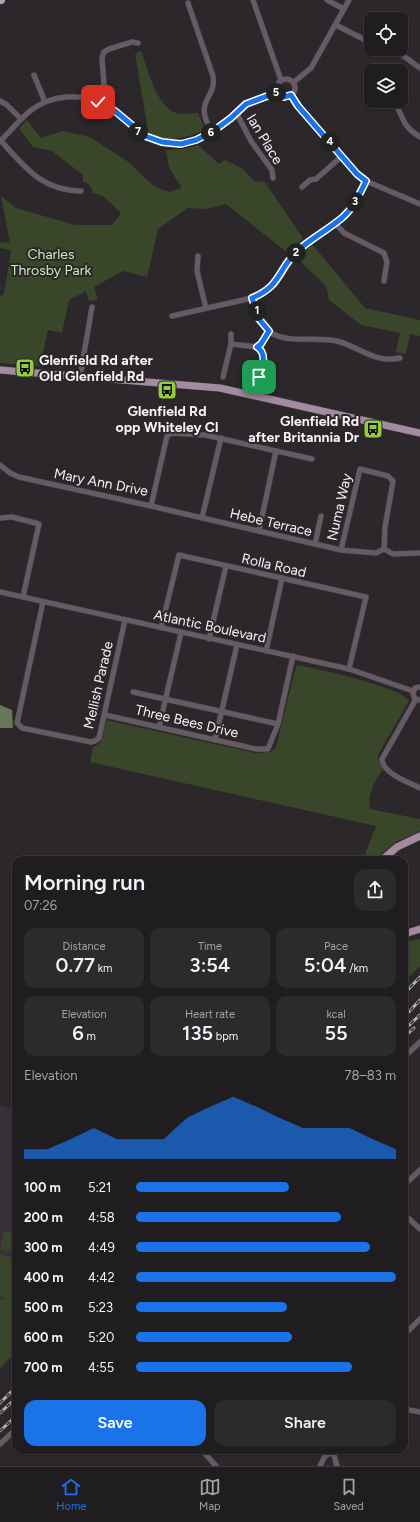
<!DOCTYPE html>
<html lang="en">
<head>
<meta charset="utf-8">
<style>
	:root { --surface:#201d20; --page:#2d2a2d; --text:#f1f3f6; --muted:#a2a2a5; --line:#3d3b3e; --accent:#1a73e8 }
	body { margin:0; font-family:Figtree,sans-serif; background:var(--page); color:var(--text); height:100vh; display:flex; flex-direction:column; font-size:15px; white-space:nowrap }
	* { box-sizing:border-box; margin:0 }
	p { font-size:13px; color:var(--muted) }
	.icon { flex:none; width:22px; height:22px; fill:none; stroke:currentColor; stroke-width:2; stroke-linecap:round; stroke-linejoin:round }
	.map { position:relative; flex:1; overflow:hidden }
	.details { position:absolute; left:12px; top:856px; width:396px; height:598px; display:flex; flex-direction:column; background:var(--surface); border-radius:12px; box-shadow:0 1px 3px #0004,0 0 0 1px var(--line) }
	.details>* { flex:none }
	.fabs { position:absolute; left:364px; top:12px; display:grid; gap:8px }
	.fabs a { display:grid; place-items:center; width:44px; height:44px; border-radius:8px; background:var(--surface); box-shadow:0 1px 3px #0004,0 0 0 1px var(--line); font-size:20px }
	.pin { position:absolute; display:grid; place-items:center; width:34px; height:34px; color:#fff; margin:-17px; border-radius:8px; box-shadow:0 2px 6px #0006 }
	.km { position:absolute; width:20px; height:20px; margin:-10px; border-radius:50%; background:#222; color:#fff; font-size:11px; line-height:20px; text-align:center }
	.round { display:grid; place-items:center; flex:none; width:42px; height:42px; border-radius:12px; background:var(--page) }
	.headline { display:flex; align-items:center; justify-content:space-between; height:68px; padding:0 12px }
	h1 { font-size:22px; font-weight:600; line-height:30px }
	.stats { display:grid; grid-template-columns:repeat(3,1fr); gap:6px; height:68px; padding:4px 12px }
	.stats div { display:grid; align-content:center; border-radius:10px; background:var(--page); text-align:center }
	.stats b { font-size:20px; font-weight:600 }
	.stats small { font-size:11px; font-weight:400 }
	.stats p { font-size:11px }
	.chart { height:112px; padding:8px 12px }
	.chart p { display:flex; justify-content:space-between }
	.chart svg { width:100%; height:72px; margin-top:4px; fill:var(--accent); opacity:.7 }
	.button { display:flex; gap:8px; margin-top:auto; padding:8px 12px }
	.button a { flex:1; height:46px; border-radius:12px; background:var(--accent); color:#fff; font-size:16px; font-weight:600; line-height:46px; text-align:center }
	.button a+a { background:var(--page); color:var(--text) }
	ul { padding:0 12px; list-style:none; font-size:13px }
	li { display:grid; grid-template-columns:64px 48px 1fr; align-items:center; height:30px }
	li i { height:10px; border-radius:5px; background:var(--accent) }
	.tab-bar { display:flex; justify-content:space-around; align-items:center; height:56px; border-top:1px solid var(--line); background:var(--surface); font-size:11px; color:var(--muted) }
	.tab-bar a { display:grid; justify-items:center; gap:2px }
	.tab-bar .active { color:var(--accent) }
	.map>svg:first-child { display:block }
	.built { fill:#393037 }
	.green { fill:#39462a }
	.water { fill:#687759 }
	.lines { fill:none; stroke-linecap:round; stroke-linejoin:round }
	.minor-casing { stroke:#474346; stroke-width:6 }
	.major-casing { stroke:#474346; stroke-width:8 }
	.highway-casing { stroke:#474346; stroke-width:9 }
	.minor { stroke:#665a64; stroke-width:5 }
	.major { stroke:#a48ba0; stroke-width:7 }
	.highway { stroke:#bc9fb7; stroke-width:8 }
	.rail-casing { stroke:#b5b2b4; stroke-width:3 }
	.rail { stroke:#2b272a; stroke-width:1.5; stroke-dasharray:4.5; stroke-linecap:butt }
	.route-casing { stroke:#fff; stroke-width:8 }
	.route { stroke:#1a73e8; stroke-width:5 }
	.labels { text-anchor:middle; stroke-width:4; stroke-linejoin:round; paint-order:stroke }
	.street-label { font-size:14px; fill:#f5f2f4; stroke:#2b272a }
	.park-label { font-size:14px; fill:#d0ebb3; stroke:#2b272a }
	.poi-label { font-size:14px; font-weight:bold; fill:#f5f2f4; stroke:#2b272a; text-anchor:start }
</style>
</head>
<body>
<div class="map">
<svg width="420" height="1466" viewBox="0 0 420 1466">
	<rect width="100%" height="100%" fill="#2b272a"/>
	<path class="built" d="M0 1105 16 1111V1304L0 1299Z"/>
	<g class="green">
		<path d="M141 51C147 68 157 107 176 113 183 115 192 113 198 113L205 130C191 137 160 145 148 131L135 54Z"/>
		<path d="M27 120 41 138 63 131 90 137 127 161 154 186 169 192 182 188 169 168 166 150 184 149 198 145 219 164 225 160 243 169 255 182 264 181 303 238 288 253 226 204 207 209 188 208 158 229 147 277 123 271 94 287 98 300 89 301 86 291 69 300 62 333 48 330 40 366 0 363V296L4 294 11 250 0 248V242L10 243 1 196 16 208 75 225H112L121 213 103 196 93 193C91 186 89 183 83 182V175L52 151 33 147 19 128Z"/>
		<path d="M312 244 365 308 420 320V336L410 334 406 354 396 352 400 333 361 325 329 300 326 286 297 258Z"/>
		<path d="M298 665C317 669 402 687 409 701L378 755V759L383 769C375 782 367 793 370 809L420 819V831L396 842 374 860H363L376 826 90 762 93 747C104 744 104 729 106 720L255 753 271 752 276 747 296 666Z"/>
		<path d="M420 939V966L404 982V942Z"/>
		<path d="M4 1231 14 1234 9 1252 0 1249Z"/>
		<path d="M0 1254 16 1259V1352L0 1368V1299L4 1300 5 1298 0 1296Z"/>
	</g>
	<path class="water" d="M0 705 12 710 13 728H0Z"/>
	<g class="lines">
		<g class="minor-casing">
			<g id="minor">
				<path d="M253 0 281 80"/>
				<path d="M327 0 344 9"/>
				<path d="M188 3 213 76C217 100 192 99 212 132"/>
				<path d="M336 25 371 43"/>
				<path d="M394 49 420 68"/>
				<path d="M34 75 45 102"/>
				<circle cx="286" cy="88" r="9"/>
				<path d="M294 82 311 68 349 0"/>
				<path d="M291 95 298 106 357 174 366 181 420 204"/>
				<path d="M0 101 7 105 21 119"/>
				<path d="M393 101C405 116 399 124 420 137"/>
				<path d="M98 102 104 84 102 58 104 52 109 49 132 42 138 43"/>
				<path d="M236 112 251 141 272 170 273 178"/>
				<path d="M0 141C10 132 19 120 30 111 40 103 53 98 66 97 81 96 97 99 110 107 134 123 146 148 180 144 198 142 219 131 231 118 235 113 238 108 244 105 253 98 267 96 278 92"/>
				<path d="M1 141C25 167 42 191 81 191"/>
				<path d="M302 187 310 180 316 179 342 156"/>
				<path d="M335 223 344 233 384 253 387 262 384 281"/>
				<path d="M198 256 197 271 206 308"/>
				<path d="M252 298C256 310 259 326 271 333 290 344 316 336 337 341 359 347 376 364 400 358"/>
				<path d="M172 316 252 298 269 289 275 284 297 252 344 216 352 206 366 181"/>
				<path d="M231 344V334"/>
				<path d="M257 347C270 355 260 374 257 386"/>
				<path d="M80 377 92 307"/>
				<path d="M223 377 231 344 257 347 261 344 269 331"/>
				<path d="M0 465 10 473 19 477 151 506 167 436 171 433 205 435 312 459"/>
				<path d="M151 506 341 550 376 553 384 549"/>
				<path d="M0 518 12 517 39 524 23 597"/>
				<path d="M202 518 221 438"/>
				<path d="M259 531 276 451"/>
				<path d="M315 544 321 516"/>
				<path d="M341 550 360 469 388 476 393 481 385 527 384 549 393 554 420 553"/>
				<path d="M0 592 349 669 413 691"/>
				<path d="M43 602 17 723 22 728 91 742 95 741 99 738 125 620"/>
				<path d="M161 628 179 555 366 597 349 669"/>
				<path d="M209 639 226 566"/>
				<path d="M266 651 282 578"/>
				<path d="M420 687 415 688 413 694 415 699 420 700"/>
				<path d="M133 692 278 724"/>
				<path d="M416 699 382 759C383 774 408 782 420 788"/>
				<path d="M105 715 256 749H268L278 724 293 656"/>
				<path d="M159 727 181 633"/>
				<path d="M215 740 237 645"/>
				<path d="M404 1057 420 1042"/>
				<path d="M404 1185 420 1170"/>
				<path d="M404 1214 420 1229"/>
				<path d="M404 1335 420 1319"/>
				<path d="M404 1409 420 1412"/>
				<path d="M0 1444 16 1429"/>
				<path d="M202 1450 216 1466"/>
				<path d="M331 1453 334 1455 337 1466"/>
				<path d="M320 1466 325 1456 331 1453 332 1450"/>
			</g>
		</g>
		<g class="major-casing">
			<g id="major">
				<path d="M0 370 220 388 420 433"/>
				<path d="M382 860 397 847 420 836"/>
				<path d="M404 934 420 929"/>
			</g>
		</g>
		<g class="highway-casing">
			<path id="highway" d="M0 0H1"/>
		</g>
		<use href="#minor" class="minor"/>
		<use href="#major" class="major"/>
		<use href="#highway" class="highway"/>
		<g class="rail-casing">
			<g id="rail">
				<path d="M404 994 420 977"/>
				<path d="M404 1017 420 1000"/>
				<path d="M404 1030 420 1015"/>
				<path d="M404 1037 414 1028"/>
				<path d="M0 1403 16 1387"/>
				<path d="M0 1413 16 1398"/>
				<path d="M0 1431 16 1416"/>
			</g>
		</g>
		<use href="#rail" class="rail"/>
	</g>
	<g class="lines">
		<g class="route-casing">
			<path id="route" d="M98 102 115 111 145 136 162 142 181 144 196 140 212 132 231 118 246 104 278 92 284 97 291 95 298 106 357 174 366 181C360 193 354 207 343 217 328 230 310 239 296 252 278 270 281 286 252 298L259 319 269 331 261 344 257 347C268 354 262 367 259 377"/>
		</g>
		<use href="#route" class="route"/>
	</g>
	<defs>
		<g id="bus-square" transform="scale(1)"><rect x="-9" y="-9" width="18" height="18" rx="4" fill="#94cc3c" stroke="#2b272a"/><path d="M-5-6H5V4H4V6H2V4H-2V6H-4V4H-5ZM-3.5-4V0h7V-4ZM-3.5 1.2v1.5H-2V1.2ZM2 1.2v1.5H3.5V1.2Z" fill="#111"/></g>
	</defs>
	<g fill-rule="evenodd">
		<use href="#bus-square" x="25" y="368"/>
		<use href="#bus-square" x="167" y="390"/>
		<use href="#bus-square" x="373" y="429"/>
	</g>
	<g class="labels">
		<g class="street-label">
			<text transform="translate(265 139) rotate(59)" y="5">Ian Place</text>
			<text transform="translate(101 482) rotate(11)" y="5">Mary Ann Drive</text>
			<text transform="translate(339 507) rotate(-77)" y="5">Numa Way</text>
			<text transform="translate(271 522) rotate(13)" y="5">Hebe Terrace</text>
			<text transform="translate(274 565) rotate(13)" y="5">Rolla Road</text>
			<text transform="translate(210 626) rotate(12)" y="5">Atlantic Boulevard</text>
			<text transform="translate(98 685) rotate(-77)" y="5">Mellish Parade</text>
			<text transform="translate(187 721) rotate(13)" y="5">Three Bees Drive</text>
		</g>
		<g class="park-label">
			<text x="51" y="259">Charles<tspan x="51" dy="16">Throsby Park</tspan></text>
		</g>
		<g class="poi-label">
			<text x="39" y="365">Glenfield Rd after<tspan x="39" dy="16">Old Glenfield Rd</tspan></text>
			<text x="167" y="416" text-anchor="middle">Glenfield Rd<tspan x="167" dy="16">opp Whiteley Cl</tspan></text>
			<text x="359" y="426" text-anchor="end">Glenfield Rd<tspan x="359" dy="16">after Britannia Dr</tspan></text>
		</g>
	</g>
</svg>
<div class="fabs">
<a><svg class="icon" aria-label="locate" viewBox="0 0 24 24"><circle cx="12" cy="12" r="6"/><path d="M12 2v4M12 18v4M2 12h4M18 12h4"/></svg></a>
<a><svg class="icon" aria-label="layers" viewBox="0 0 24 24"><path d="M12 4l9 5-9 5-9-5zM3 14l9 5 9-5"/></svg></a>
</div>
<div class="pin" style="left:259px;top:377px;background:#1e9e55"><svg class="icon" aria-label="arrive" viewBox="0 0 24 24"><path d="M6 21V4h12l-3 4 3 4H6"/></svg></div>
<div class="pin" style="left:98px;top:102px;background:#d93025"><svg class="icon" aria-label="check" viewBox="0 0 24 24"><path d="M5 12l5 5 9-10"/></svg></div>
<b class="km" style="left:257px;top:311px">1</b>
<b class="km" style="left:296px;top:253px">2</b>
<b class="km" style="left:355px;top:202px">3</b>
<b class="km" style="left:330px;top:142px">4</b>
<b class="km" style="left:276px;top:93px">5</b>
<b class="km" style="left:211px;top:133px">6</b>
<b class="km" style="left:138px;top:132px">7</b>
<section class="details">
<div class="headline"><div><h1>Morning run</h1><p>07:26</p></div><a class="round"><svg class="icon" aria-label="share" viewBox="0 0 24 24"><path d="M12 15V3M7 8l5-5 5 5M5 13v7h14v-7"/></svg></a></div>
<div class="stats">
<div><p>Distance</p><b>0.77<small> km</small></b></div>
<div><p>Time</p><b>3:54</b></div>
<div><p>Pace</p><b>5:04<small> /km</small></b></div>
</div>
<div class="stats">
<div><p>Elevation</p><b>6<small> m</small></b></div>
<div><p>Heart rate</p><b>135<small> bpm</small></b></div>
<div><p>kcal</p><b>55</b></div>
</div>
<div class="chart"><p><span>Elevation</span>78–83 m</p>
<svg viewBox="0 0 160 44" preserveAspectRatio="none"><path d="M0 44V38L10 38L20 32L30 25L40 32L50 32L60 32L70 19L80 12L90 6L100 12L110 19L120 25L130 25L140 25L150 32L160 38V44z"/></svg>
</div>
<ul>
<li><b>100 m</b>5:21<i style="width:59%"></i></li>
<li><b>200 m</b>4:58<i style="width:79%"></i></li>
<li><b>300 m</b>4:49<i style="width:90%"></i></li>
<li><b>400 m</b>4:42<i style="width:100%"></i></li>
<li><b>500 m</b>5:23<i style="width:58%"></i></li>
<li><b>600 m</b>5:20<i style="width:60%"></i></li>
<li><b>700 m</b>4:55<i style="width:83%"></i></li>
</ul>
<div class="button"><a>Save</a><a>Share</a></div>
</section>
</div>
<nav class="tab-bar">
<a class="active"><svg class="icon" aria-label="home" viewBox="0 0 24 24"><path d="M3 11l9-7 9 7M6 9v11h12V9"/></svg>Home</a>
<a><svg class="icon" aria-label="map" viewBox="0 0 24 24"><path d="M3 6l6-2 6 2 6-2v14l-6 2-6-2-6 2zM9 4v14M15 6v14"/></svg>Map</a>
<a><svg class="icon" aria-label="saved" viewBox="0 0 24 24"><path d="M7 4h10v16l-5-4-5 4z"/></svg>Saved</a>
</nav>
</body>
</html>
